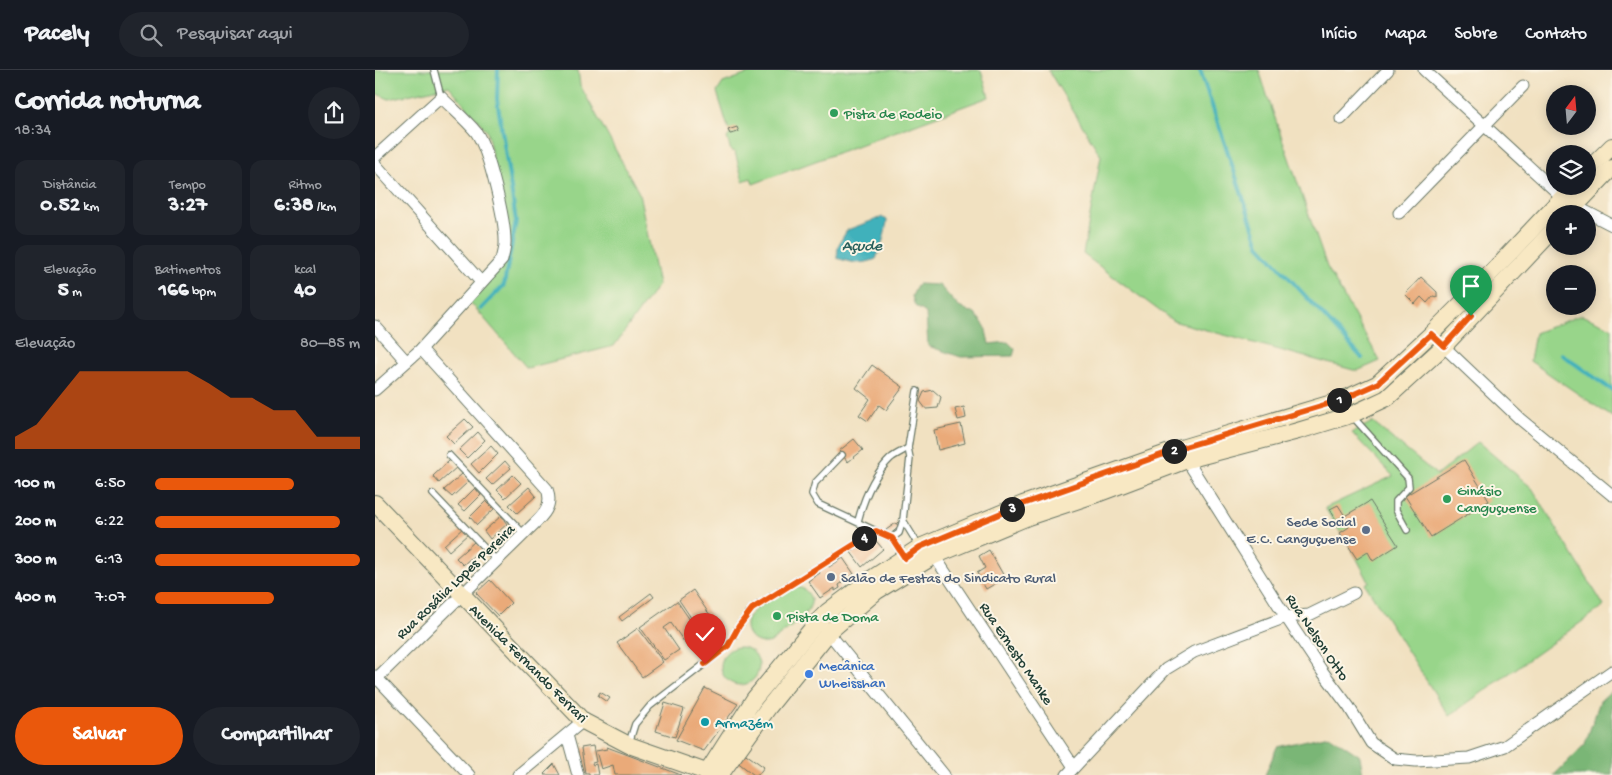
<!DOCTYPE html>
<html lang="pt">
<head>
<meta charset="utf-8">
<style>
	:root { --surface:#171b24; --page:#20242c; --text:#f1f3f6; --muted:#9ea1a6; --line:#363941; --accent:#ea580c }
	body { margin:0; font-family:"Gochi Hand",sans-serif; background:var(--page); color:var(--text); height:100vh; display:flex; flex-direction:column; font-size:19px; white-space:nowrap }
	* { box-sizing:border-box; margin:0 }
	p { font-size:16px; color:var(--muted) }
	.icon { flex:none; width:28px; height:28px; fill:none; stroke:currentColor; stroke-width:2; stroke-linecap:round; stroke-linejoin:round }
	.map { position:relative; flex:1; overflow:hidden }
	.panel { display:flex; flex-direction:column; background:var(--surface); width:375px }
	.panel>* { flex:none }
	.needle { width:32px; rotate:16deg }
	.fabs { position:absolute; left:1171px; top:15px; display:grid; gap:10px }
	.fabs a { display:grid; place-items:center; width:50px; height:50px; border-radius:50%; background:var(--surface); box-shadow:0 2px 12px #0003; font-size:25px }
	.pin { position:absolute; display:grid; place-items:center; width:42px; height:42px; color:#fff; margin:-51px -21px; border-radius:50% 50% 50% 0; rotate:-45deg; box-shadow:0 0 5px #0007 }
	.pin .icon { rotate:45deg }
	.km { position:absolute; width:25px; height:25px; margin:-12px; border-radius:50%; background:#222; color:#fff; font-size:14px; line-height:25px; text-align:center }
	.round { display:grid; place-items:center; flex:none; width:52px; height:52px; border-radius:26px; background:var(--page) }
	.summary { display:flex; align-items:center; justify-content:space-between; height:85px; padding:0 15px }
	h1 { font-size:28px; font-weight:800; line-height:38px }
	.stats { display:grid; grid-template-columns:repeat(3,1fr); gap:8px; height:85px; padding:5px 15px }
	.stats div { display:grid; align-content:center; border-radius:12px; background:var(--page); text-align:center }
	.stats b { font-size:21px; font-weight:800 }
	.stats small { font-size:14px; font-weight:400 }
	.stats p { font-size:14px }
	.chart { height:140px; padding:10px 15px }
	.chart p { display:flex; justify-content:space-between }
	.chart svg { width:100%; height:90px; margin-top:5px; fill:var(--accent); opacity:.7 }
	.primary-button { display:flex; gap:10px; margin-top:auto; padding:10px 15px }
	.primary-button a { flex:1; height:58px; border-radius:30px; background:var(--accent); color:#fff; font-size:20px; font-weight:800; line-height:58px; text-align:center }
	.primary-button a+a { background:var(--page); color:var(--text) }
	ul { padding:0 15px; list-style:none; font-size:16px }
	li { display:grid; grid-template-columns:80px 60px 1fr; align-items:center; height:38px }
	li i { height:12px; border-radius:6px; background:var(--accent) }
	header { display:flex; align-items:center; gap:30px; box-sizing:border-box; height:70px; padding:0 25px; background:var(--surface); border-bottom:1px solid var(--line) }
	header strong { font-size:24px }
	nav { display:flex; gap:28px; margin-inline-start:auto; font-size:18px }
	.search { width:350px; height:45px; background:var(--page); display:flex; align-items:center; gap:12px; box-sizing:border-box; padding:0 18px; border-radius:28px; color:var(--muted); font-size:19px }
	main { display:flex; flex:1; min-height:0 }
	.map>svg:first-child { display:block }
	.green { fill:#98d58a; stroke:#5c895f }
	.forest { fill:#7ab676; stroke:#4c7a55 }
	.water { fill:#41b1bb; stroke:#307778 }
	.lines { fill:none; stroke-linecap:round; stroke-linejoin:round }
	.stream { stroke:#41b1bb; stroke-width:4 }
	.building { fill:#eaaa79 }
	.lane-casing { stroke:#687665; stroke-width:8 }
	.street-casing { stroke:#687665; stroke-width:13 }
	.secondary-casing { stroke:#687665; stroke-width:18 }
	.lane { stroke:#fff; stroke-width:5.5 }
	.street { stroke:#fff; stroke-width:11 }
	.secondary { stroke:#f8e8c3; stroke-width:16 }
	.route-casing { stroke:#fff; stroke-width:10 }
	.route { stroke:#ea580c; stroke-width:6 }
	.leisure-dot { fill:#2e9e5b; stroke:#fcf5e5; stroke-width:2 }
	.service-dot { fill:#5c6f8a; stroke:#fcf5e5; stroke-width:2 }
	.shop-dot { fill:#3f7fe0; stroke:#fcf5e5; stroke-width:2 }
	.culture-dot { fill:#0f9aa8; stroke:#fcf5e5; stroke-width:2 }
	.labels { text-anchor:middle; stroke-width:4; stroke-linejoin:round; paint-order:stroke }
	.leisure-label { font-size:15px; fill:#27864d; stroke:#fcf5e5; text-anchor:start }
	.service-label { font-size:15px; fill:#4e5e75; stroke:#fcf5e5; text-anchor:end }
	.street-label { font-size:15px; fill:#1f3d34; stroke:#fcf5e5 }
	.shop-label { font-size:15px; fill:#366cbe; stroke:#fcf5e5; text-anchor:start }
	.culture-label { font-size:15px; fill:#0d838f; stroke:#fcf5e5; text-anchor:start }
	.water-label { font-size:16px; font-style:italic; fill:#29605c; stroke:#fcf5e5 }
</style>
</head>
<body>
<header>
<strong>Pacely</strong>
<div class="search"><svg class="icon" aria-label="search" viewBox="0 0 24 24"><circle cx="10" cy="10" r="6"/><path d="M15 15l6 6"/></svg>Pesquisar aqui</div>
<nav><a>Início</a><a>Mapa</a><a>Sobre</a><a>Contato</a></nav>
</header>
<main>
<section class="panel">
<div class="summary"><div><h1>Corrida noturna</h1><p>18:34</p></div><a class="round"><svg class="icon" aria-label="share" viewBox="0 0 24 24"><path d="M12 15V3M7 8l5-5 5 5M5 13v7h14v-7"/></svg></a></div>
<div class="stats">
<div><p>Distância</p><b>0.52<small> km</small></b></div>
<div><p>Tempo</p><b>3:27</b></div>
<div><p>Ritmo</p><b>6:38<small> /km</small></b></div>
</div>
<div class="stats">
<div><p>Elevação</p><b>5<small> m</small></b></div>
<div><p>Batimentos</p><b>166<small> bpm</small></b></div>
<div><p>kcal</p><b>40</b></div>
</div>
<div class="chart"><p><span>Elevação</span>80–85 m</p>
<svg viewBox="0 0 160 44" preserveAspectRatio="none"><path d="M0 44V38L10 32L20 19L30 6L40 6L50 6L60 6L70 6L80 6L90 12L100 19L110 19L120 25L130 25L140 38L150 38L160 38V44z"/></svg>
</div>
<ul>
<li><b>100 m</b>6:50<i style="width:68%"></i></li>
<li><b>200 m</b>6:22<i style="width:90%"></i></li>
<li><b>300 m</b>6:13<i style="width:100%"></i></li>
<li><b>400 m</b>7:07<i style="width:58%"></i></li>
</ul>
<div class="primary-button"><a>Salvar</a><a>Compartilhar</a></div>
</section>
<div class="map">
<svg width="1237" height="705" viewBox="0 0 1237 705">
	<rect width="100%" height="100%" fill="#fcf5e5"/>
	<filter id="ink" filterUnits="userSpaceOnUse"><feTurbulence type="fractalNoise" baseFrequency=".02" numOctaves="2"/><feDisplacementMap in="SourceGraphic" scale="10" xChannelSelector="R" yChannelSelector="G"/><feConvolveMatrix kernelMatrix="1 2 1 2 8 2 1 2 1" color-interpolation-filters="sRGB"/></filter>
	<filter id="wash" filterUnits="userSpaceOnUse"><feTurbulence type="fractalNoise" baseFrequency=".0096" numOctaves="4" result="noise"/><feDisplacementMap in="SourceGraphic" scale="20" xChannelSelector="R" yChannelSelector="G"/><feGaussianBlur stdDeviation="1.12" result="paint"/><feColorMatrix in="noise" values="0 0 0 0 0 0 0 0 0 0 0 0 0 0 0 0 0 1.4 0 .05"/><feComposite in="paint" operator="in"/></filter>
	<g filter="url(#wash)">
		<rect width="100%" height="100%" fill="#f1e1c1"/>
		<g class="green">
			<path d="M0 0H203L205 15 264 123 283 215 239 276 152 298 95 232 136 180 112 61 74 16 14 29 0 23Z"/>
			<path d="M383 0H606L614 27 378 114 376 108 368 111 360 82 356 81 352 68 355 64 342 22 348 13Z"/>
			<path d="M673 0H884L893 28 952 197 1005 291 982 301 798 251 708 184 726 86Z"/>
			<path d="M1206 245 1237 258V347L1155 291 1160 263Z"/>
			<path d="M997 352 1062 405 1103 372 1157 418 1229 536 1074 646 990 514 994 512 982 489 950 438 1018 406 977 363Z"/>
			<path d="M418 516 429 519C433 523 437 527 436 533 435 545 406 564 396 572 380 578 363 560 375 545 382 536 408 520 418 516Z"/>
			<circle cx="365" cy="596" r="19"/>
		</g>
		<g class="forest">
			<path d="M543 214 564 215 584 237 600 244 610 256 614 274 633 272 640 279 638 286 586 287 553 276 551 243 540 236 537 226Z"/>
			<path d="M1237 620V705H1179L1210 674 1225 631Z"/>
			<path d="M954 665 985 686 988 705H890L902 677Z"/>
		</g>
		<path class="water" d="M507 147 512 150C511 164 506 176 501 189 487 195 476 193 462 188L463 176 472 160Z"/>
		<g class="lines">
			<g class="stream">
				<path d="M825 0 884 175 987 288"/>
				<path d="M106 239 129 215 141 151 122 29 123 0"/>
				<path d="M1186 284 1237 320"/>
			</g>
		</g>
		<g id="blocks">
			<g class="building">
				<path d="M362 57 364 62 355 64 353 60Z"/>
				<path d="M1046 207 1062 222V227L1058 226 1052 233 1046 227 1040 234 1030 224Z"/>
				<path d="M497 295 528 317 511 340 504 335 493 351 484 345 495 329 481 318Z"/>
				<path d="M558 320 566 327 563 338 551 339 545 331 549 322Z"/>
				<path d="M589 337 591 348 583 350 580 339Z"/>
				<path d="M90 349 98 357 79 374 71 366Z"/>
				<path d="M586 354 590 373 563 380 559 360Z"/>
				<path d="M103 362 110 370 92 388 84 380Z"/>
				<path d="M479 369 488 380 473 392 464 381Z"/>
				<path d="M116 376 123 384 104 403 96 394Z"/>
				<path d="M75 390 82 397 64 413 58 406Z"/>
				<path d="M1089 390 1114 431 1056 467 1030 426Z"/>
				<path d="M130 391 136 398 117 415 111 409Z"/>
				<path d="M87 404 94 411 77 427 69 420Z"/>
				<path d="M138 405 146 413 130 428 122 420Z"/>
				<path d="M154 417 161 426 142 443 134 435Z"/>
				<path d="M100 418 106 425 90 441 83 435Z"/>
				<path d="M111 431 119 439 102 455 95 447Z"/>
				<path d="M995 431 1023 475 998 491 993 482 982 489 965 463 974 457 968 447Z"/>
				<path d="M963 435 970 446 961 450 955 439Z"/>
				<path d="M126 446 132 454 115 469 109 461Z"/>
				<path d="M521 453 524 457 514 465 511 460Z"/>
				<path d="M88 458 93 464 74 481 69 475Z"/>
				<path d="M496 465 508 479 487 497 475 481Z"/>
				<path d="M99 472 106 479 88 495 81 488Z"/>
				<path d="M614 480 630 508 611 519 602 503 610 498 604 486Z"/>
				<path d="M468 488 479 504 464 515 465 518 460 521V518L445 528 433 511 445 503 443 499 452 494 454 497Z"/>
				<path d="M115 510 136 533 123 546 101 523Z"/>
				<path d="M318 520 341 554 327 564 304 530Z"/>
				<path d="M276 523 279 527 247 551 244 547Z"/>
				<path d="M302 531 326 566 312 576 296 553 289 558 304 580 289 590 265 557Z"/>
				<path d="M263 558 288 592 267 607 242 573Z"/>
				<path d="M330 618 363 634 329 681 301 670Z"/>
				<path d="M225 622 235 628 232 632 223 626Z"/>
				<path d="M290 633 309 639 300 667 281 661Z"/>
				<path d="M218 676 221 692 217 693 218 695 221 694 223 705H214V703H210L206 678Z"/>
				<path d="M232 677 306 705H240L238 695 226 699 221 681 232 679Z"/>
				<path d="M368 682 389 697 383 705H379L361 691Z"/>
				<path d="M179 694 185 705H170L169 704Z"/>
			</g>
		</g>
	</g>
	<g filter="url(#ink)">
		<use href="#blocks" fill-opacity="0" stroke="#687665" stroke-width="1"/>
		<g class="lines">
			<g class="lane-casing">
				<g id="lane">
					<path d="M59 0 66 27"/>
					<path d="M978 347 1033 408 1034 417 1021 431V440L1032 460"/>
					<path d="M74 385 149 464"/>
					<path d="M467 385 440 413 437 424 443 434 501 461"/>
					<path d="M58 424 122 491"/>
					<path d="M528 450 544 476"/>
					<path d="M483 451C489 428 498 405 516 388 521 384 528 381 533 378L542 321"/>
					<path d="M517 468 524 463 528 450 535 388 533 378"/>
					<path d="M254 673 260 654 275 636 353 576 364 556 377 539 501 461 517 468 529 486"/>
				</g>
			</g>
			<g class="street-casing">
				<g id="street">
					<path d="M1049 0 1187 127 1200 136 1237 155"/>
					<path d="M966 49 1013 0"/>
					<path d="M0 87 66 27C77 38 91 50 101 62 114 80 131 153 130 174 130 179 128 185 127 190L46 279 0 320"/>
					<path d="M0 94 106 212"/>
					<path d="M1024 143 1148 16"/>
					<path d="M0 256 31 291"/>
					<path d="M1064 272 1145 349 1237 425"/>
					<path d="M808 384 911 547 947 601 974 637 996 673 1020 689 1041 691 1094 688 1130 676 1237 601"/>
					<path d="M556 481 699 697"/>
					<path d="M449 557 569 705"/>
					<path d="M0 606 94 705"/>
					<path d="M0 610 149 464C162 450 180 440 172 419L46 279"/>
					<path d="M192 665 203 705"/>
					<path d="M143 705 208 651"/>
					<path d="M692 705 791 599 819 582 911 547 934 545 979 523"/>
				</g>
			</g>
			<g class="secondary-casing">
				<g id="secondary">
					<path d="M1212 101 1237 76"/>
					<path d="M1193 144 1237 98"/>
					<path d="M0 433 208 651 254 675 340 705"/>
					<path d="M332 705 333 701 379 629 444 550 452 542 496 509 545 477 648 434 806 378 967 330 1002 314 1056 264 1093 227 1198 116"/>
					<path d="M345 705 393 638 454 562 502 521 559 486 653 447 722 424 812 390 923 361 976 345 1012 328 1069 276 1180 158"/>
				</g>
			</g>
			<use href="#lane" class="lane"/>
			<use href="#street" class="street"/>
			<use href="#secondary" class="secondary"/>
		</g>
	</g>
	<g class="lines" filter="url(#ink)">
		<g class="route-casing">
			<path id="route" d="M330 594 353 576 364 556 377 539 501 461 517 468 530 488 545 477 648 434 806 378 966 330 1002 314 1056 264 1069 276 1096 246"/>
		</g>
		<use href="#route" class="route"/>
	</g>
	<g class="leisure-dot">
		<circle cx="459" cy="43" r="5"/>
		<circle cx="1072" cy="429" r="5"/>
		<circle cx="402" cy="546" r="5"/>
	</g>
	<g class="service-dot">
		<circle cx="991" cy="460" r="5"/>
		<circle cx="456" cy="507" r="5"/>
	</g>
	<circle class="shop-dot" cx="434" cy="604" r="5"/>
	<circle class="culture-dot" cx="330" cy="652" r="5"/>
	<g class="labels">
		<g class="leisure-label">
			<text x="469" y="48">Pista de Rodeio</text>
			<text x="1082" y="425">Ginásio<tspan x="1082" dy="17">Canguçuense</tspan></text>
			<text x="412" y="551">Pista de Doma</text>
		</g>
		<g class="service-label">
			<text x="981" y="456">Sede Social<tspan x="981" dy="17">E.C. Canguçuense</tspan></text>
			<text x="466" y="512" text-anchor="start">Salão de Festas do Sindicato Rural</text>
		</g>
		<g class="street-label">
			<text transform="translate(80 511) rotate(-44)" y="5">Rua Rosália Lopes Pereira</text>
			<text transform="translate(943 567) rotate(56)" y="5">Rua Nelson Otto</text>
			<text transform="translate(642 583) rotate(56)" y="5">Rua Ernesto Manke</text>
			<text transform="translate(154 593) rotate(45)" y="5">Avenida Fernando Ferrari</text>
		</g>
		<g class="shop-label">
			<text x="444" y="600">Mecânica<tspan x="444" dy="17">Wheisshan</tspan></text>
		</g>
		<g class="culture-label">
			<text x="340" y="657">Armazém</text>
		</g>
		<g class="water-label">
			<text x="487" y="180">Açude</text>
		</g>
	</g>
</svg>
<div class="fabs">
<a><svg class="needle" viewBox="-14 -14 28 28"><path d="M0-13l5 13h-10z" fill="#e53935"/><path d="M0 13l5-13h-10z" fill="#9ea1a6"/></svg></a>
<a><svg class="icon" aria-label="layers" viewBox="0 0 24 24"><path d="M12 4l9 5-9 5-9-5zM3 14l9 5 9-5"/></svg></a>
<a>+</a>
<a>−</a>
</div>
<div class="pin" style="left:1096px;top:246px;background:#1e9e55"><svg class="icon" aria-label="arrive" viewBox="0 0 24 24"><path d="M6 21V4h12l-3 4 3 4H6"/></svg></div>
<div class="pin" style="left:330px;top:594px;background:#d93025"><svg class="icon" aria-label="check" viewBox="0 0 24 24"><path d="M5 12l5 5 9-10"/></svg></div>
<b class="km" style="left:964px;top:330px">1</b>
<b class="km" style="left:799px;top:381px">2</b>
<b class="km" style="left:637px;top:439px">3</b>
<b class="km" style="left:489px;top:468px">4</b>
</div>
</main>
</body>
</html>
